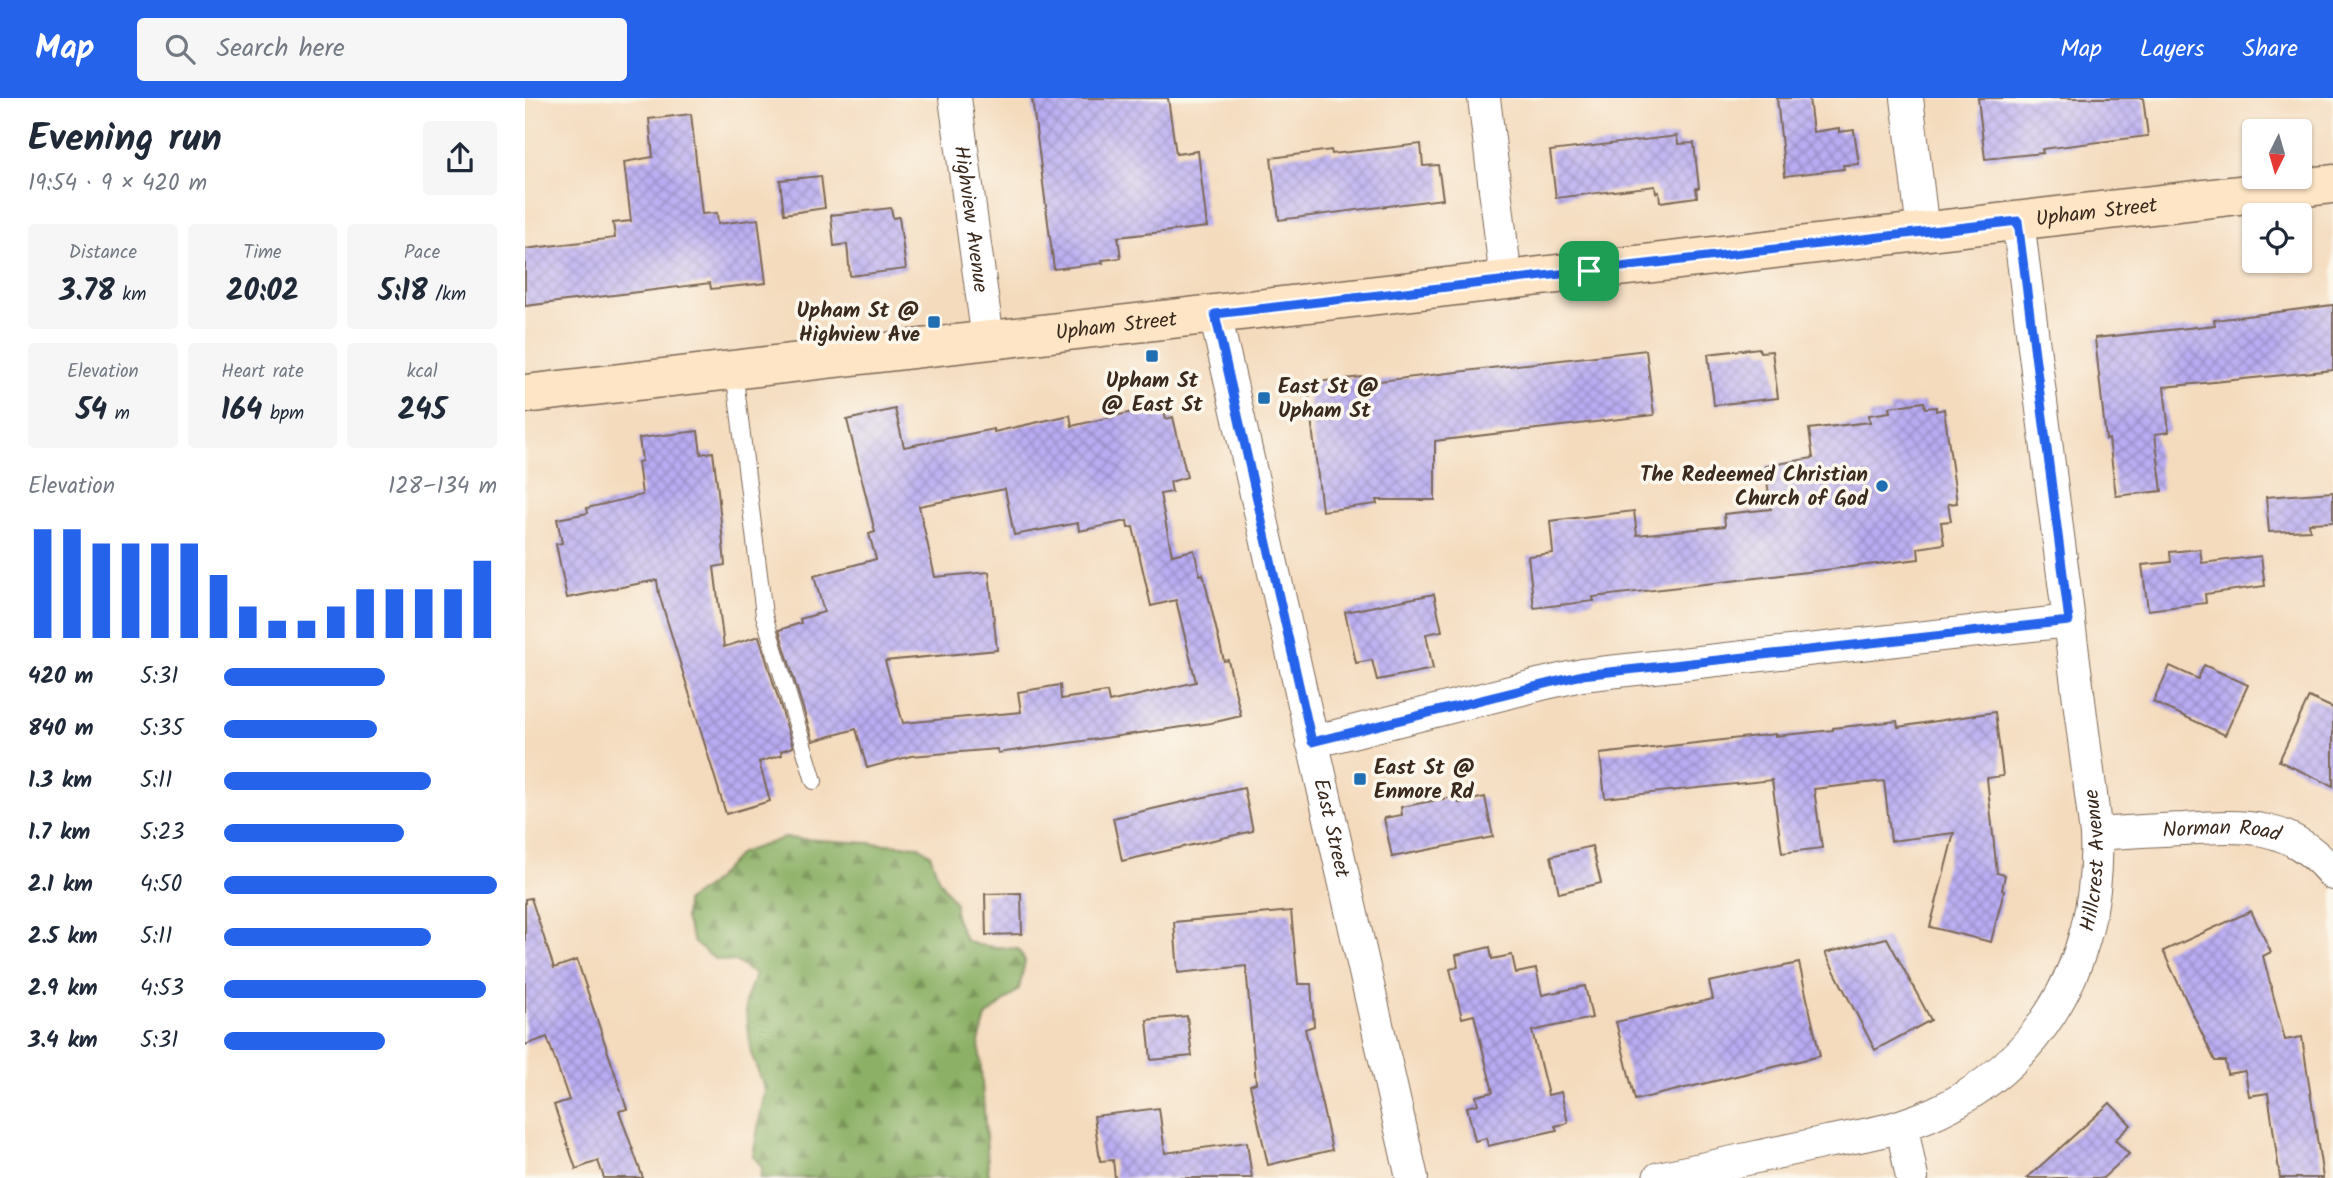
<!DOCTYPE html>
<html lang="en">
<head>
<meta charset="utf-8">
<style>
	:root { --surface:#fff; --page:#f6f6f7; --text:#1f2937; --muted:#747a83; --accent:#2563eb }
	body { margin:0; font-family:Kalam,sans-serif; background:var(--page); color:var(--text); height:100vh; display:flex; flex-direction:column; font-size:26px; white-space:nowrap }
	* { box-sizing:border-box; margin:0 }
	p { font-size:23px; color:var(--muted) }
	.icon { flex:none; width:38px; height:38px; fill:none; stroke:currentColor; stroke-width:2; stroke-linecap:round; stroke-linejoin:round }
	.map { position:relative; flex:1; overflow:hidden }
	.drawer { display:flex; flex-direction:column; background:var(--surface); width:525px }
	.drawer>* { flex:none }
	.needle { width:46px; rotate:185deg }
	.fabs { position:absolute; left:1717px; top:21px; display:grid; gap:14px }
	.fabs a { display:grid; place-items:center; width:70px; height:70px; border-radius:7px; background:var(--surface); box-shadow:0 2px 5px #0004; font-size:35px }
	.pin { position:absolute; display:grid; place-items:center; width:60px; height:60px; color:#fff; margin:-30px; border-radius:14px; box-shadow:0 4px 10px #0006 }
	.round { display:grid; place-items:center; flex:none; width:74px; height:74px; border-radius:7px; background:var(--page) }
	.headline { display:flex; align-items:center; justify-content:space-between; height:119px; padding:0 28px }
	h1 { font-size:38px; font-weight:600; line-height:52px }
	.figures { display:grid; grid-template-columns:repeat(3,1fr); gap:10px; height:119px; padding:7px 28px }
	.figures div { display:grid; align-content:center; border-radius:7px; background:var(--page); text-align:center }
	.figures b { font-size:30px; font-weight:600 }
	.figures small { font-size:19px; font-weight:400 }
	.figures p { font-size:19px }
	.chart { height:196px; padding:14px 28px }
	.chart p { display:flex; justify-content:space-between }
	.chart svg { width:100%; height:126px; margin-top:7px; stroke:var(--accent); stroke-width:6 }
	ul { padding:0 28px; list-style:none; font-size:23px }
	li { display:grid; grid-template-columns:112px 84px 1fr; align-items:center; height:52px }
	li i { height:18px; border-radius:9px; background:var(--accent) }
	header { display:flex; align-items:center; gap:42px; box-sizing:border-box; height:98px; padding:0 35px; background:var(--accent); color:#fff }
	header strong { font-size:33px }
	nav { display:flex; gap:38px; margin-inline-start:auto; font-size:24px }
	.search { width:490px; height:63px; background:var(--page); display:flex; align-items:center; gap:18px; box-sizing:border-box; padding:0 24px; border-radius:7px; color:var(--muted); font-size:26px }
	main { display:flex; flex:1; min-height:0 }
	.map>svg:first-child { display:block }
	.forest { fill:url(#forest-firs); stroke:#646e42; stroke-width:2 }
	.building { fill:url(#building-cross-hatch); fill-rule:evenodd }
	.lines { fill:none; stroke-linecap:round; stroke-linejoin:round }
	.lane-casing { stroke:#7c6856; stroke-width:18 }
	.street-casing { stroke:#7c6856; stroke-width:34 }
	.secondary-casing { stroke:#7c6856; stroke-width:41 }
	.lane { stroke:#fff; stroke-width:16 }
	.street { stroke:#fff; stroke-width:32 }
	.secondary { stroke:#fde5c5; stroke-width:38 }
	.route-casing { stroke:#fff; stroke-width:14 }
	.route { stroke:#2563eb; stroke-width:9 }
	.poi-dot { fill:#1f6fb2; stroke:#fbf7ec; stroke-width:2.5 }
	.labels { text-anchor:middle; stroke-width:7; stroke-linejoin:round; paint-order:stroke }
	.street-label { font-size:21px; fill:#3b2a1e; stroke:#fbf7ec }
	.poi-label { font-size:21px; font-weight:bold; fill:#3b2a1e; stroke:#fbf7ec; text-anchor:end }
</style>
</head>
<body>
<header>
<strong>Map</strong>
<div class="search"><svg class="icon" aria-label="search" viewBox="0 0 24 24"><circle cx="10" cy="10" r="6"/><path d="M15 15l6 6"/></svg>Search here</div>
<nav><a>Map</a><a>Layers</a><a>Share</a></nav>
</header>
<main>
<section class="drawer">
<div class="headline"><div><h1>Evening run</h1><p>19:54 · 9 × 420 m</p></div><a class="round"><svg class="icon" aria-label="share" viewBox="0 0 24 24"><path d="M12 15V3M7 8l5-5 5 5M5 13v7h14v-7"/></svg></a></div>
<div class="figures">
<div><p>Distance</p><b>3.78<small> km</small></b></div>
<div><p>Time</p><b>20:02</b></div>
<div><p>Pace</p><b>5:18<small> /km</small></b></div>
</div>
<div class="figures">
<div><p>Elevation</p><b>54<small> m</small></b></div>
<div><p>Heart rate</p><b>164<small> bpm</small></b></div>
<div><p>kcal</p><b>245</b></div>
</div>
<div class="chart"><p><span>Elevation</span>128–134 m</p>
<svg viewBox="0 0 160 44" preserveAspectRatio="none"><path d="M5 44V6M15 44V6M25 44V11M35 44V11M45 44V11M55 44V11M65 44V22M75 44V33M85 44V38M95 44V38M105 44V33M115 44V27M125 44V27M135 44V27M145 44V27M155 44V17"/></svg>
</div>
<ul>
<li><b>420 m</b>5:31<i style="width:59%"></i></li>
<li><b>840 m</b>5:35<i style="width:56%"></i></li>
<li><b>1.3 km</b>5:11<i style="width:76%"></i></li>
<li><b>1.7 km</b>5:23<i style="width:66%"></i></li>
<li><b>2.1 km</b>4:50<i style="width:100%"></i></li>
<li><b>2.5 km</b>5:11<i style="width:76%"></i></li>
<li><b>2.9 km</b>4:53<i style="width:96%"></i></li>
<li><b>3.4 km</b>5:31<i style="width:59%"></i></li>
</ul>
</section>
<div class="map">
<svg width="1808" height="1080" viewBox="0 0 1808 1080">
	<defs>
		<pattern id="forest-firs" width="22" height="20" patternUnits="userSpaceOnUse" patternTransform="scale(1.75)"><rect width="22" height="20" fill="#8cb166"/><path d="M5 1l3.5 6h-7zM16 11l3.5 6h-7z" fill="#749053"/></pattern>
		<pattern id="building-cross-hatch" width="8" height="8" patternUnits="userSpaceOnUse" patternTransform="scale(1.75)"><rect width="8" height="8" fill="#b9acf3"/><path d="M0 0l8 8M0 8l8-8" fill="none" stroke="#988cc4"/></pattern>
	</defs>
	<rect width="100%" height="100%" fill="#fbf7ec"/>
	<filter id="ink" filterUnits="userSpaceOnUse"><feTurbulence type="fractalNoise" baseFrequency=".0143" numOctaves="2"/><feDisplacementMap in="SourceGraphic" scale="14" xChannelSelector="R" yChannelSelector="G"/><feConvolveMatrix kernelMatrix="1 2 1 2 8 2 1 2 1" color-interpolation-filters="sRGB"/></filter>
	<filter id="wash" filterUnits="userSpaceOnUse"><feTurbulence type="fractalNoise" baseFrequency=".00686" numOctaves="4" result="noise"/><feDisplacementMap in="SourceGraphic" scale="28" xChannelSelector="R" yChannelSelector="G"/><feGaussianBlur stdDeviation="1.57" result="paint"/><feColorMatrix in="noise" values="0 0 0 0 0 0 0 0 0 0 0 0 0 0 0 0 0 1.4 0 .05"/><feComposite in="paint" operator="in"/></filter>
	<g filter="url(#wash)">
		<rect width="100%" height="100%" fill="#f4dbbe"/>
		<path class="forest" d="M259 740 394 748 405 756 414 782 430 805V818L440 842 452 847 493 851 500 863 494 891 461 919 454 944 464 1080H235L237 1069 228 1058 240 992 226 955 220 904 230 877 212 864 190 861 169 845 160 821 161 803 185 787 215 755Z"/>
		<g id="blocks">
			<g class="building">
				<path d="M507 0H643L651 56 673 53 682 129 593 139 596 160 577 162 578 165 529 171Z"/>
				<path d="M1252 0H1284L1288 34 1314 30V34L1329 32 1334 66 1318 67 1319 71 1260 78Z"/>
				<path d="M1453 0H1618L1623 38 1517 51 1518 55 1460 61Z"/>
				<path d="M166 16 177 116 192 115 193 126 233 121 241 185 186 191 185 185 0 208V151L90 140 88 125 106 123 99 64 128 59 124 21Z"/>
				<path d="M1152 38 1153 46 1169 45 1174 90H1171L1172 99 1135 104 1134 94 1131 95 1130 88 1031 100 1025 53Z"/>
				<path d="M896 46 898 68 913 67 918 101 754 122 746 60 806 52 807 56Z"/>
				<path d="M296 78 300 110 259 116 255 82Z"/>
				<path d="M366 110 368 120 374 119 381 171 325 178 322 146 309 148 306 117Z"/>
				<path d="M1808 207V272L1639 289 1644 334 1630 336 1637 393 1591 398 1584 341 1581 342 1570 240 1690 227 1689 222Z"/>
				<path d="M1234 250 1235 254 1247 253 1253 300 1189 307 1183 256Z"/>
				<path d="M1121 252 1129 317 910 343V402H851L852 406 797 413 782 285 837 279 838 285Z"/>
				<path d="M1399 304 1400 310 1411 309V313L1419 311 1432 405 1423 406 1426 423 1416 424 1419 446 1393 450 1394 461 1068 499 1069 503 1009 510 1003 458 1028 455 1025 423 1109 413 1112 437 1200 428 1199 416 1246 411 1240 368 1288 360 1284 331 1345 324 1344 317 1365 314 1364 309Z"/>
				<path d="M638 307 641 321 648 319 662 379 645 384 647 394 635 396 647 457 669 452 675 477 678 476 699 563 703 562 716 618 686 625 473 655 472 651 386 658 342 670 331 631 288 643 254 532 276 525 275 521 299 514 289 478 351 461 344 436 350 434 322 322 370 311 379 349 469 331V334L545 317 547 328ZM480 391 489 437 553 425 554 433 602 423 603 430 608 429 626 508 651 502 671 584 584 604 582 594 536 601 535 587 493 594 496 614 378 625 360 563 472 552 464 474 410 479 394 408Z"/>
				<path d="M173 333 176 356 188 354 193 393 200 467 189 469 199 549 234 538 268 649 256 653 257 657 234 664 245 703 201 716 134 496 132 482 42 500 31 446 37 445 32 421 63 415 62 410 117 397 113 364 117 363 114 340Z"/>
				<path d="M1808 394V424L1784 425 1785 432 1744 434 1741 399Z"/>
				<path d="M1675 451 1677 465 1736 458 1740 488 1680 496 1681 505 1623 512 1617 467 1646 464 1645 454Z"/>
				<path d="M909 496 917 533 901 536 908 571 852 582 847 562 831 565 820 514Z"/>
				<path d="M1679 567 1723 587 1700 637 1628 604 1645 568 1673 581Z"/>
				<path d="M1784 599 1808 610V688L1754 663Z"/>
				<path d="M1470 614 1478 678 1462 680 1472 775 1480 777 1477 792 1479 793 1466 844 1405 829 1429 735 1366 743 1359 683 1289 691 1297 750 1257 755 1247 682 1080 700 1075 656 1250 636V638L1308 632V630L1372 623 1373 629Z"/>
				<path d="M719 690 728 733 597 763 588 720Z"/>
				<path d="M933 698 934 705 960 699 968 739 867 759 859 720 877 717 876 709Z"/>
				<path d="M1067 748 1076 785 1034 795 1026 758Z"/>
				<path d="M496 795 497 836 461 837 460 796Z"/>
				<path d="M6 800 29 870 52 862 102 1011 94 1013 118 1080H79L73 1063 51 1071 29 1007 44 1002 22 939 0 947V801Z"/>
				<path d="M766 813 773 886H786L789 928 780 931 807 1052 743 1067 725 987 731 985 721 868 653 875 649 824Z"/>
				<path d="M1726 813 1746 854 1738 858 1760 942 1777 939 1798 1080H1755L1743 995 1724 998 1720 973 1702 976 1700 963H1690L1638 853Z"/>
				<path d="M1362 840 1406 922 1350 952 1300 855Z"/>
				<path d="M965 849 967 861 987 857 991 875 1011 871 1017 897 1060 888 1067 920 1007 933 1023 997 1036 994 1043 1025 1030 1028 1032 1032 963 1048 961 1040 950 1043 942 1009 953 1006 951 998 968 994 949 917 937 920 925 871 933 869 931 857Z"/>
				<path d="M1274 865 1295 958 1110 1002 1091 924 1188 901 1184 884Z"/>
				<path d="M662 918 667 958 626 962 622 922Z"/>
				<path d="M1585 1005 1606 1027 1590 1042 1604 1056 1578 1080H1502Z"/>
				<path d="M634 1010 640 1055 722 1044 727 1080H590L588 1062 575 1063 569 1018Z"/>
			</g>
		</g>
	</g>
	<g filter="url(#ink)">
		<use href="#blocks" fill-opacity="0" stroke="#7c6856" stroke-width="2"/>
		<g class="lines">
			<g class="lane-casing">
				<path id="lane" d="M209 272 239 517 289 683"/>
			</g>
			<g class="street-casing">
				<g id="street">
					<path id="s1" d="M430 0 463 242"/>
					<path d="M959 0 981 182"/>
					<path d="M1382 0 1398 134"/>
					<path id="s2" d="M690 216 887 1080"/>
					<path d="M787 644 1017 586 1057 577 1544 523"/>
					<path id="s3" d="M1571 736C1600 734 1630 732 1659 731 1719 727 1766 724 1808 776"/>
					<path d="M1377 1028 1387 1080"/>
					<path id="s4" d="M1134 1080C1190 1068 1245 1056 1301 1044 1326 1039 1354 1036 1378 1027 1508 985 1577 868 1571 736L1493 123"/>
				</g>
			</g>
			<g class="secondary-casing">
				<g id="secondary">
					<path id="s5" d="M0 296 1808 86"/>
				</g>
			</g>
			<use href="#lane" class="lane"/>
			<use href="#street" class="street"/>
			<use href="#secondary" class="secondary"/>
		</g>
	</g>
	<g class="lines" filter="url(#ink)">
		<g class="route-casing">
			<path id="route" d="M1493 123 1544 523 1057 577 787 644 690 216Z"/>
		</g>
		<use href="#route" class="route"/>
	</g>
	<g class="poi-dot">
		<rect x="402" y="217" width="14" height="14" rx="3.5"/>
		<rect x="620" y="251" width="14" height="14" rx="3.5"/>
		<rect x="732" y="293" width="14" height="14" rx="3.5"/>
		<circle cx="1357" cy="388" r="7"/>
		<rect x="828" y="674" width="14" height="14" rx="3.5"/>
	</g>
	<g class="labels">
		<g class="street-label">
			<text dy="7" stroke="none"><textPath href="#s5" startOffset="1582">Upham Street</textPath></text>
			<text dy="7" stroke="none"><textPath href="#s1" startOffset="122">Highview Avenue</textPath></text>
			<text dy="7" stroke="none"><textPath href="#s5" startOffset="595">Upham Street</textPath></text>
			<text dy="7" stroke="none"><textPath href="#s2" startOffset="527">East Street</textPath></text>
			<text dy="7" stroke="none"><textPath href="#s3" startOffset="126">Norman Road</textPath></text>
			<text dy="7" stroke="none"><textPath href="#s4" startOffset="600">Hillcrest Avenue</textPath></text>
		</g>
		<g class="poi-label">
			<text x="395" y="219">Upham St @<tspan x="395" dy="24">Highview Ave</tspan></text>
			<text x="627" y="289" text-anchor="middle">Upham St<tspan x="627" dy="24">@ East St</tspan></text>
			<text x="753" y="295" text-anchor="start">East St @<tspan x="753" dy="24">Upham St</tspan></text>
			<text x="1343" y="383">The Redeemed Christian<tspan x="1343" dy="24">Church of God</tspan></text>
			<text x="849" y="676" text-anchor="start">East St @<tspan x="849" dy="24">Enmore Rd</tspan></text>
		</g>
	</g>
</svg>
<div class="fabs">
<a><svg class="needle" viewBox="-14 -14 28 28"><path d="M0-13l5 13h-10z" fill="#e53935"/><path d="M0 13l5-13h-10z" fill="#747a83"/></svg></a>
<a><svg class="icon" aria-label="locate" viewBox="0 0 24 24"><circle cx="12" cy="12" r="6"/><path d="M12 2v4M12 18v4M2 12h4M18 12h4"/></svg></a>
</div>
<div class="pin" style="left:1064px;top:173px;background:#1e9e55"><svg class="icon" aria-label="arrive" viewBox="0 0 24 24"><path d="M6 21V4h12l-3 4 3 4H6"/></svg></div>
</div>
</main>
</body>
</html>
